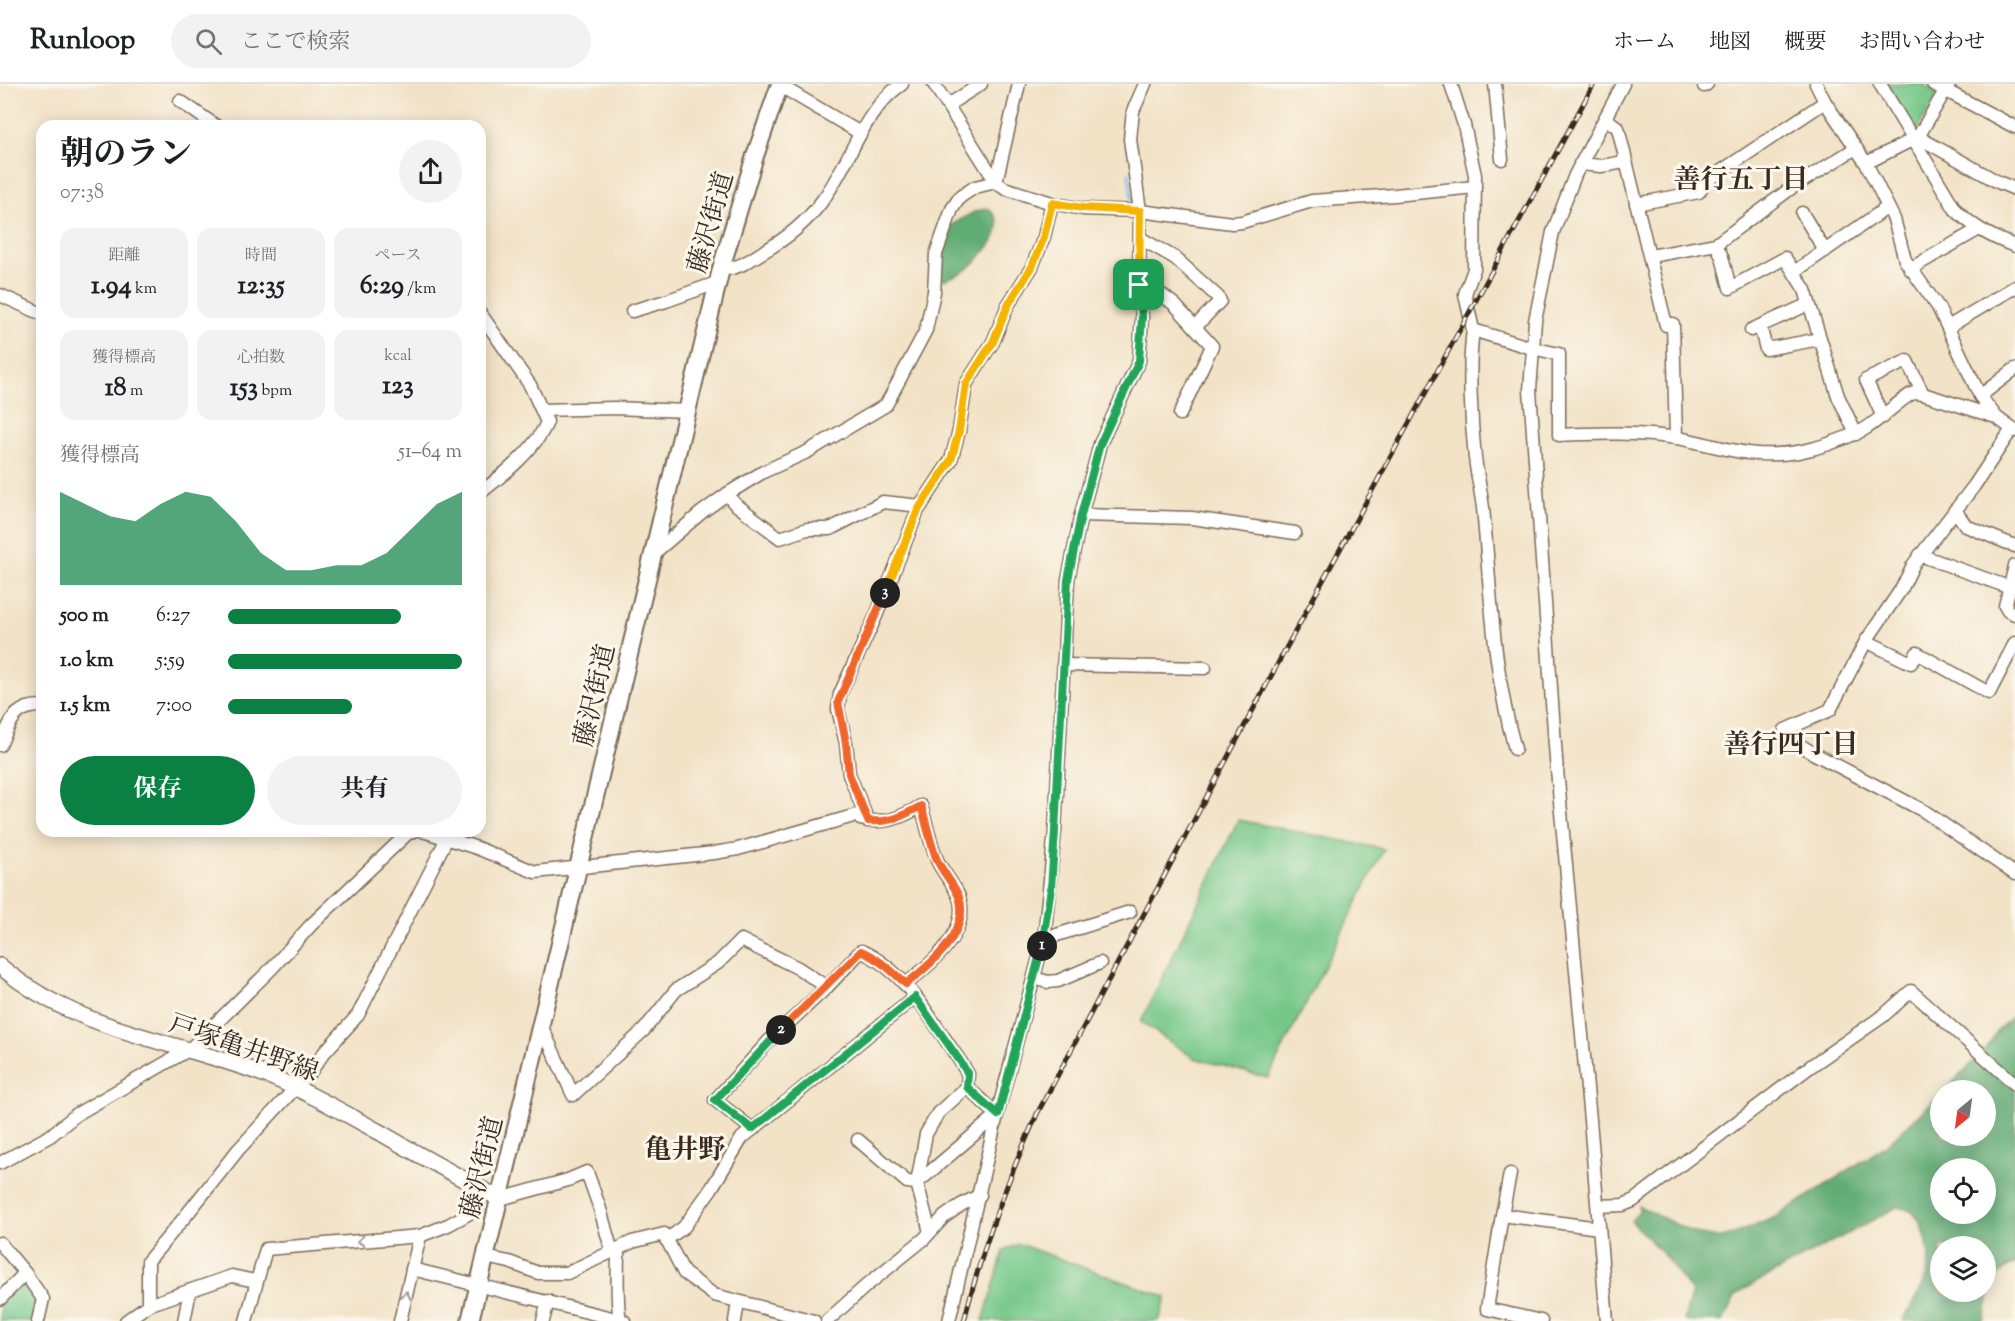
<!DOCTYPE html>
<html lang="ja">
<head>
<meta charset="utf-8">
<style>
	:root { --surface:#fff; --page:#f2f2f2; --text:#202124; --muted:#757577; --line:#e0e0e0; --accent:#0b8043 }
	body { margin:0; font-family:"Sorts Mill Goudy","Noto Serif JP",serif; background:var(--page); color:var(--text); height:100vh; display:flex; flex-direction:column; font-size:22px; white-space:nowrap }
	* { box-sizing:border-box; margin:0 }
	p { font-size:20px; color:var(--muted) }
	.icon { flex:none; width:33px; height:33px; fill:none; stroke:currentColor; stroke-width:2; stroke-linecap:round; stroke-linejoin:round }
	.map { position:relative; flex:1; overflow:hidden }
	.sheet { position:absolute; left:36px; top:36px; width:450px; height:717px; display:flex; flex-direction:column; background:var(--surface); border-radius:18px; box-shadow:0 3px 15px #0003 }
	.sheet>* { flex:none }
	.needle { width:39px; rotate:209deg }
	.controls { position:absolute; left:1930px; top:996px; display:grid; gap:12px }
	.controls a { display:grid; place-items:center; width:66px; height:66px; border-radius:50%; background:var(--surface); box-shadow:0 3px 15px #0003; font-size:30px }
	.pin { position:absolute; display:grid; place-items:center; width:51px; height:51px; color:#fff; margin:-26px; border-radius:12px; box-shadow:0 3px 9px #0006 }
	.km { position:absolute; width:30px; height:30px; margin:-15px; border-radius:50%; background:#222; color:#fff; font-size:16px; line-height:30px; text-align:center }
	.round { display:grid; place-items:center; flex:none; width:63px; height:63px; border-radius:32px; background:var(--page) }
	.summary { display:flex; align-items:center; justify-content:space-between; height:102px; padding:0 24px }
	h1 { font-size:33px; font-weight:700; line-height:45px }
	.metrics { display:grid; grid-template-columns:repeat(3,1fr); gap:9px; height:102px; padding:6px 24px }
	.metrics div { display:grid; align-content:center; border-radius:15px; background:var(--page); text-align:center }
	.metrics b { font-size:26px; font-weight:700 }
	.metrics small { font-size:16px; font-weight:400 }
	.metrics p { font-size:16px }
	.chart { height:168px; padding:12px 24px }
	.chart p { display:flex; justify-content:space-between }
	.chart svg { width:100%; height:108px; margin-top:6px; fill:var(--accent); opacity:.7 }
	.action { display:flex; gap:12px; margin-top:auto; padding:12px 24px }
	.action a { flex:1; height:69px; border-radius:36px; background:var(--accent); color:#fff; font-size:24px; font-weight:700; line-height:69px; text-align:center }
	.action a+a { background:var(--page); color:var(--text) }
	ul { padding:0 24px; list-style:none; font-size:20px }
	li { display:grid; grid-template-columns:96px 72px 1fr; align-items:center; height:45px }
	li i { height:15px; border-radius:8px; background:var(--accent) }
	header { display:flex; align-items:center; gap:36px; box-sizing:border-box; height:84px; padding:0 30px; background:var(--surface); border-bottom:2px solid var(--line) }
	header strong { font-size:28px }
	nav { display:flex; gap:33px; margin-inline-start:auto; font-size:21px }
	.search { width:420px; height:54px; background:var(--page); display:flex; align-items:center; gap:15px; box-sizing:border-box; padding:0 21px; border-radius:33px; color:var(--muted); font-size:22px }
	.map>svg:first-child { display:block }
	.green { fill:#76c889; stroke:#587954; stroke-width:1.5 }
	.forest { fill:#60ac75; stroke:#4e6b4a; stroke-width:1.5; fill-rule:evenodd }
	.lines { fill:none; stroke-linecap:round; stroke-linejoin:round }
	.stream { stroke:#75b4e9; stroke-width:3 }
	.minor-casing { stroke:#7b6a59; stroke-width:15 }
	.major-casing { stroke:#7b6a59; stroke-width:18 }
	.highway-casing { stroke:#7b6a59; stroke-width:20 }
	.minor { stroke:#fff; stroke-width:12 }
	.major { stroke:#fff; stroke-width:15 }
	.highway { stroke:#fff; stroke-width:16 }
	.rail-casing { stroke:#3b2a1e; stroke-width:5 }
	.rail { stroke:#fbf7ec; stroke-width:3; stroke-dasharray:9; stroke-linecap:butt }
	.oneway { stroke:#a79f9a }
	.split-1-casing { stroke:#fff; stroke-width:12 }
	.split-2-casing { stroke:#fff; stroke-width:12 }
	.split-3-casing { stroke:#fff; stroke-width:12 }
	.split-4-casing { stroke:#fff; stroke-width:12 }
	.split-1 { stroke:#22a559; stroke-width:8 }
	.split-2 { stroke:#22a559; stroke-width:8 }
	.split-3 { stroke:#f0652b; stroke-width:8 }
	.split-4 { stroke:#f5b400; stroke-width:8 }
	.labels { text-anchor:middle; stroke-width:6; stroke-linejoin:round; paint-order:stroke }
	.street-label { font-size:26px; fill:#3b2a1e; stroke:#fbf7ec }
	.neighbourhood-label { font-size:27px; font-weight:bold; fill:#3b2a1e; stroke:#fbf7ec }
</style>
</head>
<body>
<header>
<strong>Runloop</strong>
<div class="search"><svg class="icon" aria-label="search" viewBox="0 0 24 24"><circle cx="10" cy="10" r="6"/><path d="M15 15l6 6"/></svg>ここで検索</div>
<nav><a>ホーム</a><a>地図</a><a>概要</a><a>お問い合わせ</a></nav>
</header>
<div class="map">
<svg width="2015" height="1237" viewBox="0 0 2015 1237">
	<rect width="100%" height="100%" fill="#fbf7ec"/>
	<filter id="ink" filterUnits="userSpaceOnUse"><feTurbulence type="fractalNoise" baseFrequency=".0167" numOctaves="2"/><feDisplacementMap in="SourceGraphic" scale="12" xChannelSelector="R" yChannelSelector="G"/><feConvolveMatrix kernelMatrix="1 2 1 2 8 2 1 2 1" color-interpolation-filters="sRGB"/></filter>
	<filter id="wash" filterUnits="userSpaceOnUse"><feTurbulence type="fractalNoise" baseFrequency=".008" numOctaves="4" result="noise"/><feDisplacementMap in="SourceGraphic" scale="24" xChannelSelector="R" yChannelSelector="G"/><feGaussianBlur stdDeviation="1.35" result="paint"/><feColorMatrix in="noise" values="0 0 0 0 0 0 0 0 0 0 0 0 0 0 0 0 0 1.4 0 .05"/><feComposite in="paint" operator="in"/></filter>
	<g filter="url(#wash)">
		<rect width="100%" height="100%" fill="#f2e2c6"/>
		<g class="green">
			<path d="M1886 0H1923L1939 9 1915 49Z"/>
			<path d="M1238 736 1384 765 1268 994 1194 974 1141 938Z"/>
			<path d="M1019 1160 1166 1213 1159 1237H983L1004 1166Z"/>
			<path d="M24 1195 40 1216 35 1237H0V1220Z"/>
		</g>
		<g class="forest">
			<path d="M988 124C994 130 999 135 998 144 997 156 976 179 966 186 960 190 951 193 944 196L937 190 948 143 974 128Z"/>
			<path d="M2015 930V1180C1992 1188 1987 1215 1984 1237H1903C1924 1199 1939 1184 1921 1140 1915 1128 1911 1123 1897 1123L1744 1205 1735 1213 1723 1237H1684L1692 1208 1663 1170 1631 1137 1639 1128V1122L1689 1147 1705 1152 1720 1154 1736 1149 1776 1133 1884 1063 1941 1010V1052H1986V1006H1945L1983 968 2000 944ZM1941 1084H1986V1130H1941ZM1941 1162H1986V1208H1941Z"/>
		</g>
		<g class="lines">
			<g class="stream">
				<path d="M1125 55 1123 41 1127 30"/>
				<path d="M1129 89 1133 123"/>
				<path d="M1125 191 1134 175"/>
			</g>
		</g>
	</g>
	<g filter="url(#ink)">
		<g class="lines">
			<g class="minor-casing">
				<g id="minor">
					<path d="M934 0 996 98 1004 104 1052 119 1083 125 1140 127 1232 139 1242 138 1312 117 1395 111 1475 103"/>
					<path d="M1451 0 1464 41 1475 91 1474 185 1465 210 1473 246 1532 264 1559 270V351C1598 349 1637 348 1677 354 1723 362 1748 376 1798 368 1820 364 1842 356 1863 346 1877 339 1905 311 1914 309 1915 309 1922 310 1923 310L1996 333"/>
					<path d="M1495 0 1502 75"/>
					<path d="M1816 0 1825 18 1866 79 1894 135 1905 176 1938 223 1980 312 1996 333 2015 347"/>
					<path d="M1880 0 1955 125C1971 142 1993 154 2015 162"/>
					<path d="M1933 0 2015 43"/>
					<path d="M779 1 860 49"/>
					<path d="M1704 2 1707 0"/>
					<path d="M180 17 216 42"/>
					<path d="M948 21 981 0"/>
					<path d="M1605 34 1618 44 1666 241 1673 240 1676 354"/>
					<path d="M1918 53 1998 98 2015 105"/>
					<path d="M1866 79 1918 53 1949 0"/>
					<path d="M1580 80 1601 82 1625 78"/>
					<path d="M1636 120 1699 108 1705 98 1825 18"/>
					<path d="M1802 129 1825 167"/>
					<path d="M1140 154 1175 174 1218 213 1220 217 1195 243"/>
					<path d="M1716 160 1722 173 1730 204 1785 174 1805 206 1838 312 1856 350"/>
					<path d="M1651 172 1716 160 1790 105 1856 64"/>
					<path d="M722 185C738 185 749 177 763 168 786 155 806 139 822 117 850 80 862 27 902 0"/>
					<path d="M1910 185 1979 145"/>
					<path d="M1794 188 1888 123"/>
					<path d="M1139 201 1162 211 1175 221 1212 262 1180 330"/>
					<path d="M0 211 42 230"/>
					<path d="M632 227 666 217 719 198"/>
					<path d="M480 229 530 301 547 338C536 365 502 392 480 409"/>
					<path d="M1760 242 1766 265 1820 255"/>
					<path d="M1948 243 2015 203"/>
					<path d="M1473 246C1468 283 1471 337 1475 374 1477 391 1481 407 1483 424 1491 507 1492 583 1515 665"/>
					<path d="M1751 246 1809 220"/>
					<path d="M1980 312 2015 285"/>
					<path d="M542 326 614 324 687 327"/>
					<path d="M1883 333 1866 296 1907 277 1923 310"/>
					<path d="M2012 345 1974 402 1913 481 1902 504 1866 557 1830 626 1785 646 1801 662 1813 669 1924 727 2015 790"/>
					<path d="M727 410 734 419 780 454 807 445H830L883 418 921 422"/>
					<path d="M1955 426 1966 442 2015 462"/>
					<path d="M1081 431 1192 434 1295 449"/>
					<path d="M653 470 702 428 727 410 763 388 807 368 886 321 926 246 934 208 936 170 952 125 960 113 975 103 996 98 1019 0"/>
					<path d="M1920 471 2008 503"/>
					<path d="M2015 482 2005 522 2008 527 2015 530"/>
					<path d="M1866 557 1911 579 1917 569 1989 609 2015 559"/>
					<path d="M1063 581 1205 584"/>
					<path d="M0 661C11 638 13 622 42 622"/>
					<path d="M860 735C884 741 901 734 921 722 927 740 930 759 937 776 943 789 954 800 959 813 971 848 930 881 906 900"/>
					<path d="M868 737 849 690 846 659 838 625 840 610 876 532 918 426 951 376 959 347 966 300 993 258 1008 221 1032 183 1044 153 1052 119"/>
					<path d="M423 747 477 764 535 788 714 769 738 765 864 729"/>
					<path d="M1044 855 1130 828"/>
					<path d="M1034 894 1048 898 1058 897 1100 879"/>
					<path d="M541 941 573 1011 644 946 676 906 718 879 741 856 798 884 827 903"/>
					<path d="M752 1045 715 1016 769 957 827 903 861 867C907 887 932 938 960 977L968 990 967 1003 997 1031 917 1099 907 1098 858 1056"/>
					<path d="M0 1079 50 1052 77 1030 190 965 272 884 311 841 407 750 414 747"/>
					<path d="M1510 1090 1502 1131 1599 1144"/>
					<path d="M500 1115 568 1096 587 1088 600 1125 612 1168"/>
					<path d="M1598 1122 1623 1121 1633 1117 1811 982 1883 932 1911 907 2015 1000"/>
					<path d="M1502 1131 1487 1225 1541 1237"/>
					<path d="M930 1148 917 1099 926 1050 938 1029 967 1003"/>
					<path d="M666 1156 684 1143 711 1105 742 1054 915 913"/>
					<path d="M0 1159 25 1189"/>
					<path d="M618 1165C618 1189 616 1214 620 1237"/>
					<path d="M485 1173 509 1178 538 1189H567L632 1158 664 1150 684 1189 714 1211 814 1237"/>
					<path d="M412 1185 624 1237"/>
					<path d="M0 1215 25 1189 43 1215 38 1237"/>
					<path d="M148 1221V1177L184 1134 238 1066 311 987 323 970 358 931 447 754"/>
					<path d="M126 1237 148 1221 232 1192 255 1197"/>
					<path d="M184 1237 190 1207"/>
					<path d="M246 1237 266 1165 420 1152 448 1141 477 1125"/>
					<path d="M400 1237 420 1152"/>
					<path d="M543 1237 548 1217"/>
					<path d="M735 1237 738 1218"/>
					<path d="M827 1237 867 1201 924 1155 944 1133 961 1121 980 1111"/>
					<path d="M949 1237 997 1031 1044 855 1055 747 1068 496 1081 431 1100 360 1139 277 1142 233 1139 201 1140 127 1130 55 1133 27 1145 0"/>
					<path d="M1607 1237 1590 1036 1556 675 1530 306 1535 237 1553 148 1575 91 1623 0"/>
				</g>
			</g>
			<g class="major-casing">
				<path id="major" d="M0 882C81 951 181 956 276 995 312 1010 346 1030 381 1049 420 1072 460 1093 500 1115"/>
			</g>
			<g class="highway-casing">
				<path id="highway" d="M470 1237 722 181 755 72 780 0"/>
			</g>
			<use href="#minor" class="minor"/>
			<use href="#major" class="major"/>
			<use href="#highway" class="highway"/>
			<g class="rail-casing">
				<path id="rail" d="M964 1237C982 1164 1007 1096 1038 1028L1284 568 1594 0"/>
			</g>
			<use href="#rail" class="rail"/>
		</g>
		<defs><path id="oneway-chevron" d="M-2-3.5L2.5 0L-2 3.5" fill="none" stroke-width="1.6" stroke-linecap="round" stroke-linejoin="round" transform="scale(1.5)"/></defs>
		<g class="oneway">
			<use href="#oneway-chevron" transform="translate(361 1157) rotate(175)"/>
			<use href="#oneway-chevron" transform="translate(406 1211) rotate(-77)"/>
		</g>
	</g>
	<g class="lines" filter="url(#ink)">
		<g class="split-1-casing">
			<path id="split-1" d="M1042 862 1051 804 1055 747 1068 496 1081 431 1100 360 1139 277 1142 233 1139 201"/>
		</g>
		<g class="split-2-casing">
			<path id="split-2" d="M781 946 715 1016 752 1045 915 913 960 977 968 990 967 1003 998 1031 1042 862"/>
		</g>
		<g class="split-3-casing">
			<path id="split-3" d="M781 946 861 867C879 875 892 887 906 900 930 881 971 848 959 813 954 800 943 789 937 776 930 759 927 740 921 722 903 732 889 739 868 737L849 690 846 659 838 618 885 509"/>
		</g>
		<g class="split-4-casing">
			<path id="split-4" d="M885 509 918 426 951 376 959 347 966 300 993 258 1008 221 1032 183 1044 153 1052 119 1083 124 1140 127 1139 201"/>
		</g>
		<use href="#split-1" class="split-1"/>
		<use href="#split-2" class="split-2"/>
		<use href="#split-3" class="split-3"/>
		<use href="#split-4" class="split-4"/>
	</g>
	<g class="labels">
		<g class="street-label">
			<text transform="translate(710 138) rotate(-74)" y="9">藤沢街道</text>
			<text transform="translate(594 611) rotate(-77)" y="9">藤沢街道</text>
			<text transform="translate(244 963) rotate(19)" y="9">戸塚亀井野線</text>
			<text transform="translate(481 1083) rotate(-76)" y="9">藤沢街道</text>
		</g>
		<g class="neighbourhood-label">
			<text x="1741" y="104">善行五丁目</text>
			<text x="1791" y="669">善行四丁目</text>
			<text x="685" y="1074">亀井野</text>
		</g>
	</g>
</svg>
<div class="controls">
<a><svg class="needle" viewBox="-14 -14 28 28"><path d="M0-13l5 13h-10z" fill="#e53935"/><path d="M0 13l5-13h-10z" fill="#757577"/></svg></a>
<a><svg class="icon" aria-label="locate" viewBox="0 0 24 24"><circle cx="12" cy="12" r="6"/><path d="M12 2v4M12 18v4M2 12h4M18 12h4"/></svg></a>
<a><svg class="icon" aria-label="layers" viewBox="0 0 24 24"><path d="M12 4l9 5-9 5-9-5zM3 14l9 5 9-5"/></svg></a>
</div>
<div class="pin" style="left:1139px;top:201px;background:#1e9e55"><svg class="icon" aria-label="arrive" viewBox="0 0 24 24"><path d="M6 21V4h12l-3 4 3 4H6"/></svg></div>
<b class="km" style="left:1042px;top:862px">1</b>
<b class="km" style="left:781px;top:946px">2</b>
<b class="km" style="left:885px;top:509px">3</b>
<section class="sheet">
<div class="summary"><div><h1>朝のラン</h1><p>07:38</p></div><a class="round"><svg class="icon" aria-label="share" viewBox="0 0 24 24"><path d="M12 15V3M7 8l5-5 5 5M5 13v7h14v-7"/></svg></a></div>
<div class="metrics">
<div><p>距離</p><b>1.94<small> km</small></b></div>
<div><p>時間</p><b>12:35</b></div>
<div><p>ペース</p><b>6:29<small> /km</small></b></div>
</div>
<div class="metrics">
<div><p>獲得標高</p><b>18<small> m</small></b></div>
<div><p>心拍数</p><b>153<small> bpm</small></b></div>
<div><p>kcal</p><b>123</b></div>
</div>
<div class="chart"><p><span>獲得標高</span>51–64 m</p>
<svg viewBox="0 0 160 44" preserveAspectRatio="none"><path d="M0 44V6L10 11L20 16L30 18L40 11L50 6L60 8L70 18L80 31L90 38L100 38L110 36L120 36L130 31L140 21L150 11L160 6V44z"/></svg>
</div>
<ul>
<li><b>500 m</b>6:27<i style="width:74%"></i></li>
<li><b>1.0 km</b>5:59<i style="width:100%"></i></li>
<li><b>1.5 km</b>7:00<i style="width:53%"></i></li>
</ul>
<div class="action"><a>保存</a><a>共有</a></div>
</section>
</div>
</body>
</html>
